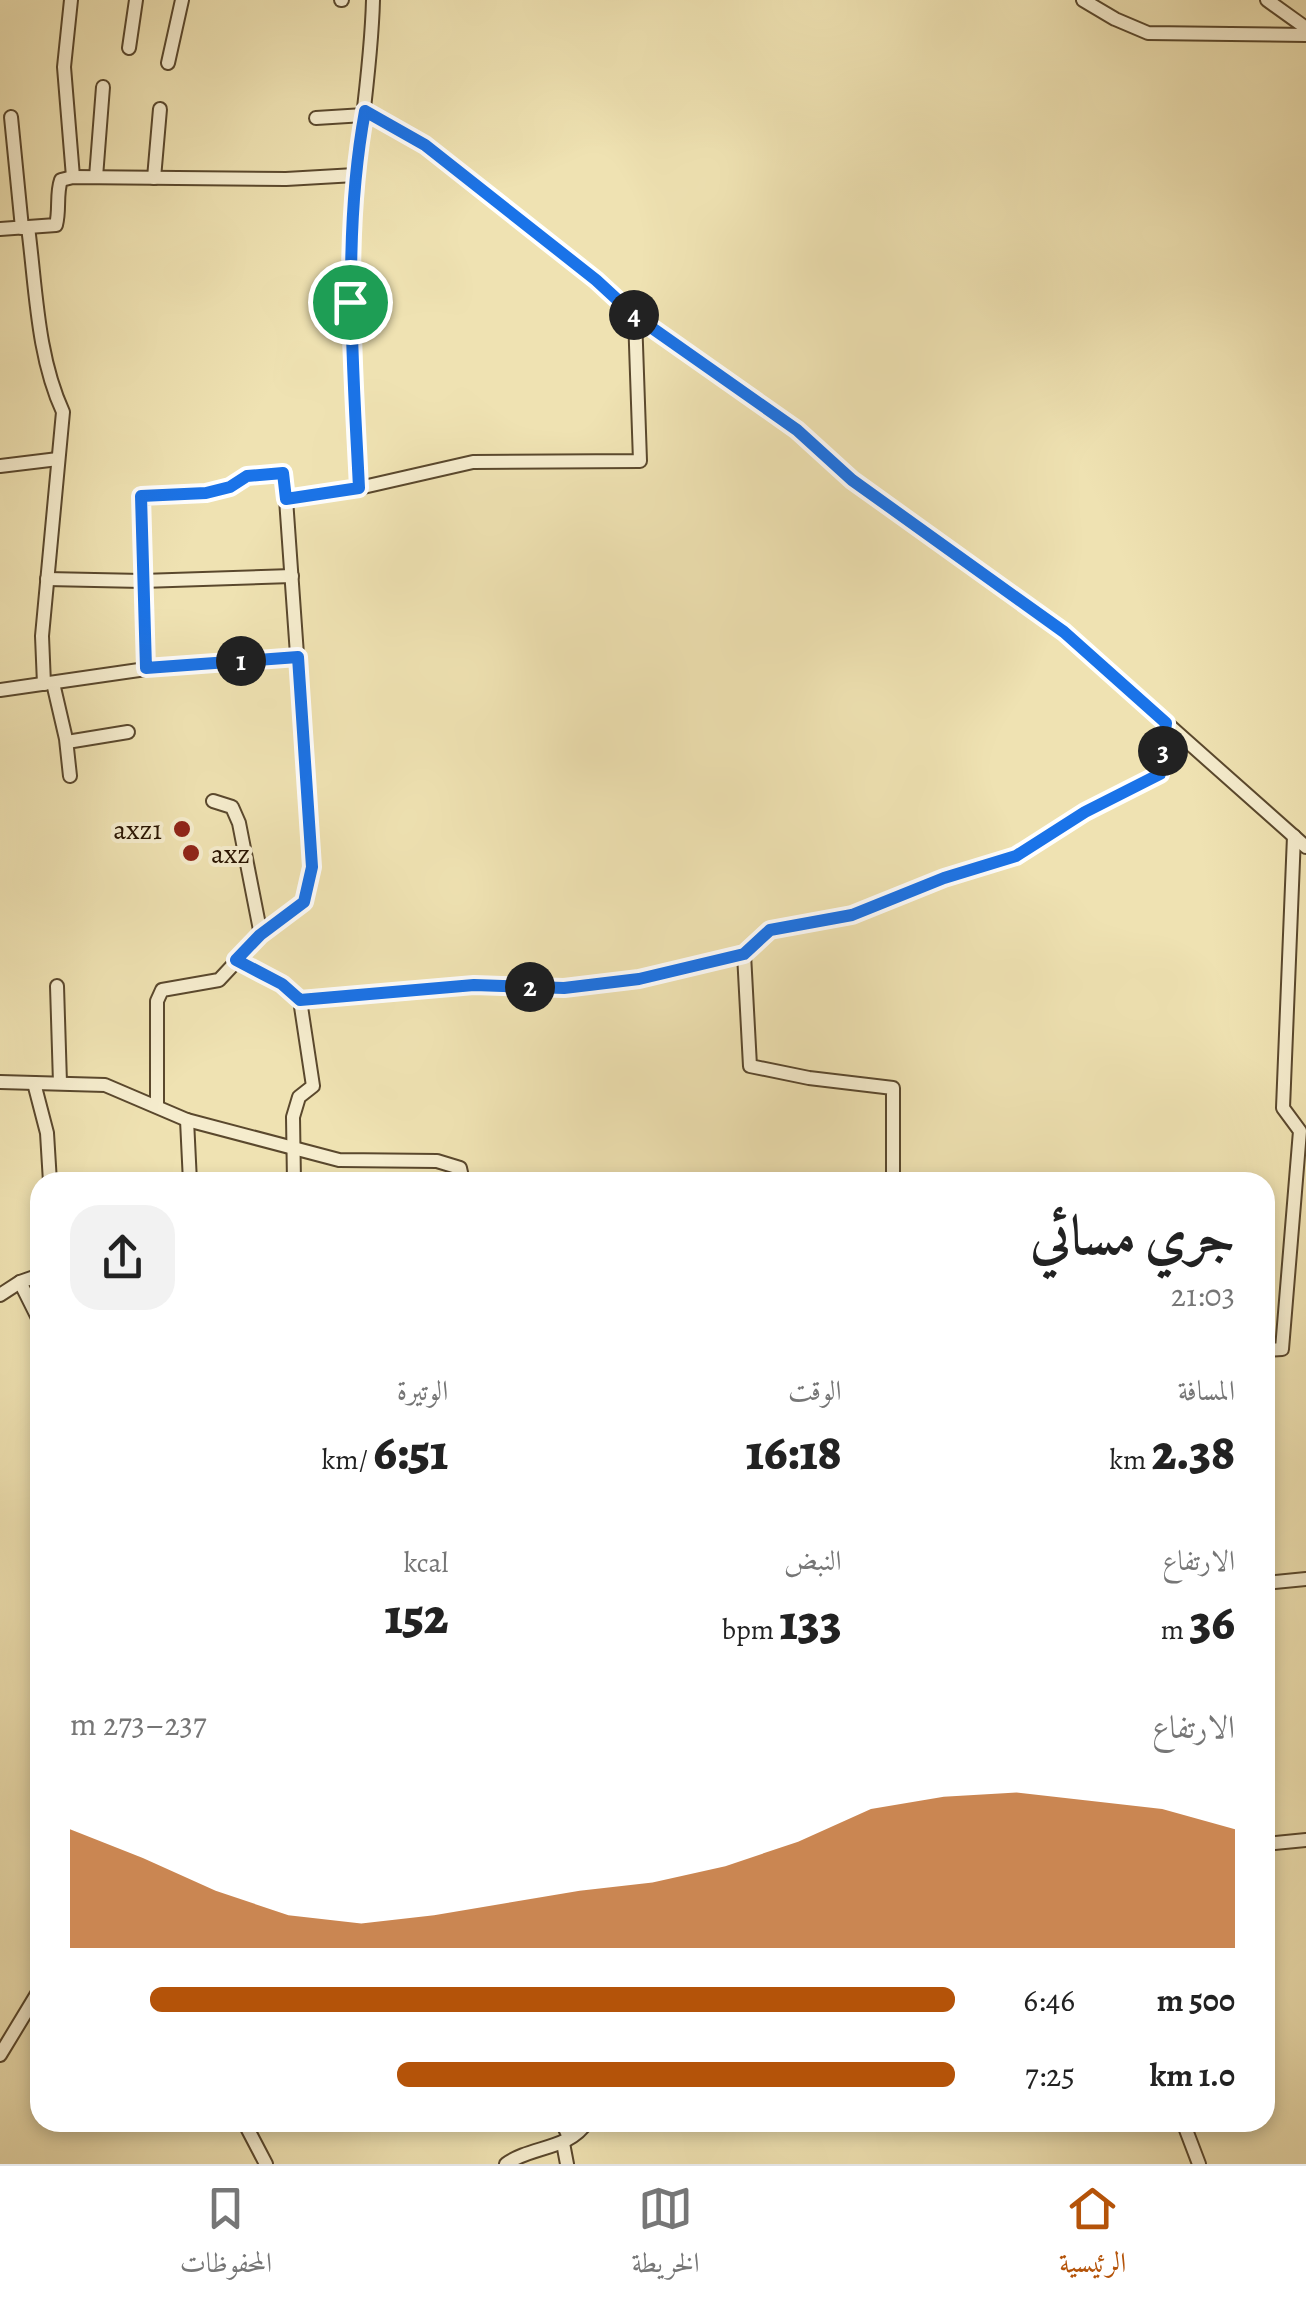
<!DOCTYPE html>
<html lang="ar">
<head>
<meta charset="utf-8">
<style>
	:root { --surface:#fff; --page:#f2f2f2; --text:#222; --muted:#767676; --line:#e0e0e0; --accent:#b45309 }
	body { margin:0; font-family:Alegreya,Amiri,serif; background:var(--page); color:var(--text); direction:rtl; height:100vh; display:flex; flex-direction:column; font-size:38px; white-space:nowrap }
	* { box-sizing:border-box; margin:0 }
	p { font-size:32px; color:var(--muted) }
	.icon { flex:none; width:55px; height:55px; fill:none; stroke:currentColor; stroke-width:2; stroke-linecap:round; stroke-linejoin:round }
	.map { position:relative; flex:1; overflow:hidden; direction:ltr }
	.details { position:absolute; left:30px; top:1172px; width:1245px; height:960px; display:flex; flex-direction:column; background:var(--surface); border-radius:30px; box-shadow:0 5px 15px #0003; direction:rtl }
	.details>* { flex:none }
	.pin { position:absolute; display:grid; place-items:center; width:85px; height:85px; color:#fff; margin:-42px; border:5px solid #fff; border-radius:50%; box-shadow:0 2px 10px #0007 }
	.km { position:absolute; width:50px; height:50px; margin:-25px; border-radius:50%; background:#222; color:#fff; font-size:28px; line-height:50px; text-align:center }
	.round { display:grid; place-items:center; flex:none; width:105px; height:105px; border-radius:30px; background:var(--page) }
	.overview { display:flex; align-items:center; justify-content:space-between; height:170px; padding:0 40px }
	h1 { font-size:55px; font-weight:800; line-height:75px }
	.figures { display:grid; grid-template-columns:repeat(3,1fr); gap:15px; height:170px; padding:10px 40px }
	.figures div { display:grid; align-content:center }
	.figures b { font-size:50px; font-weight:800 }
	.figures small { font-size:28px; font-weight:400 }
	.figures p { font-size:28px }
	.chart { height:280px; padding:20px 40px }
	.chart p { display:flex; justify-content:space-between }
	.chart svg { width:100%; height:180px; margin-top:10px; fill:var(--accent); opacity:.7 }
	ul { padding:0 40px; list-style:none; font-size:32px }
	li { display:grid; grid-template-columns:160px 120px 1fr; align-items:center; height:75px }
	li i { height:25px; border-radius:12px; background:var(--accent) }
	.menu { display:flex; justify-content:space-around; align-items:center; height:140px; border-top:2px solid var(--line); background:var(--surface); font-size:28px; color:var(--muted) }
	.menu a { display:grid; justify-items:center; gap:5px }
	.menu .selected { color:var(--accent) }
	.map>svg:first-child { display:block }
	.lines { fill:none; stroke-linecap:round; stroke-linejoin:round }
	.minor-casing { stroke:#5a482d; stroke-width:16 }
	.minor { stroke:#f5eccd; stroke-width:12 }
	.route-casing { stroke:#fff; stroke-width:20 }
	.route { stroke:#1a73e8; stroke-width:12 }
	.poi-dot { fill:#8f2418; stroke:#f5eccd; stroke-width:4 }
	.labels { text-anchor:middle; stroke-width:8; stroke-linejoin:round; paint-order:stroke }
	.poi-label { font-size:28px; fill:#291401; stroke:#f5eccd; text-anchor:end }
</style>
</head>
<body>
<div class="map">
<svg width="1306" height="2164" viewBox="0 0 1306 2164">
	<rect width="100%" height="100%" fill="#efe2b2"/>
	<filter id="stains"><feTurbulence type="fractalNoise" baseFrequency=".002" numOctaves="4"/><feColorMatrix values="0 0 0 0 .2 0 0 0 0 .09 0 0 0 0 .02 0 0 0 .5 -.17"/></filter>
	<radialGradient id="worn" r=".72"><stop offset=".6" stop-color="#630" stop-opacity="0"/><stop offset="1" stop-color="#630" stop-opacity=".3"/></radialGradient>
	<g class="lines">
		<g class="minor-casing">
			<g id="minor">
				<path d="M71 0 64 67 73 177"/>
				<path d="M341 0H342"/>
				<path d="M1083 0 1115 19 1148 33 1306 35"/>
				<path d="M1267 0 1306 28"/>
				<path d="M129 48 136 0"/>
				<path d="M168 63 182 0"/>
				<path d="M365 111 425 145 596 280 635 316 797 429 852 480 1064 632 1306 847"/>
				<path d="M11 117 22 228"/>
				<path d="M316 118 364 115"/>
				<path d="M96 177 103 87"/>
				<path d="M154 178 160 109"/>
				<path d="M28 227C36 288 37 356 63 412L42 636 44 684"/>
				<path d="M0 229 56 225C60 210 56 194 61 180L73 177 286 179 355 175"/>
				<path d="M0 466 58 459"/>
				<path d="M359 488C355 407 347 324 351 243 354 162 371 82 373 0"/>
				<path d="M47 579 142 581 292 576"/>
				<path d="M146 669 141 496 206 493 230 487 247 476 283 473 286 499"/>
				<path d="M53 683 66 739 70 776"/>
				<path d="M0 690 146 669 298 657"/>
				<path d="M67 742 128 732"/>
				<path d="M213 801 232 807 239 823 261 935"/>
				<path d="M744 954 750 1066 809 1078 893 1088V1182"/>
				<path d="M236 959 281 983 300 1000 313 1086 299 1097 293 1117 294 1182"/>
				<path d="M57 986 60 1083"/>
				<path d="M300 1000 474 985 564 988 639 979 744 954 770 930 852 915 944 878 1016 856 1085 812 1160 774 1166 723"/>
				<path d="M0 1082 105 1085 187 1120 339 1160 437 1161 460 1168 463 1182"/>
				<path d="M34 1083 47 1133 50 1182"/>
				<path d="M157 1106V1001L162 990 219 980 261 935 304 902 312 867 286 499 359 488 473 462 640 461 635 316"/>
				<path d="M187 1120 190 1182"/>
				<path d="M20 1282 40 1322"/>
				<path d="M0 1295 20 1282 40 1275"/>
				<path d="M1265 1350 1282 1349 1300 1131 1283 1108 1294 836"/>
				<path d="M1265 1583 1306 1579"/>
				<path d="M1265 1844 1306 1840"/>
				<path d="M0 2055 40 1989"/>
				<path d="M244 2122 266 2164"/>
				<path d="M562 2122 569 2137 563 2143 567 2164"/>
				<path d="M1183 2122 1199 2164"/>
				<path d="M506 2164C531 2146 569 2150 587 2122"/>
			</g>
		</g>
		<use href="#minor" class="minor"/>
	</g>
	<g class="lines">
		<g class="route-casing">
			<path id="route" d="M365 111 425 145 596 280 635 316 797 430 852 480 1064 632 1166 723 1160 774 1085 812 1016 856 944 878 852 915 770 930 744 954 639 979 564 988 474 985 300 1000 282 984 236 960 260 935 304 902 312 867 298 657 146 668 141 496 206 493 230 487 247 476 283 473 286 499 359 488C353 362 342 236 365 111Z"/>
		</g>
		<use href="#route" class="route"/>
	</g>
	<g class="poi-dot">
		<circle cx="182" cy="829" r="10"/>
		<circle cx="191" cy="853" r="10"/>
	</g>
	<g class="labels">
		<g class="poi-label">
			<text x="162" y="839">axz1</text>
			<text x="211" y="863" text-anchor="start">axz</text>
		</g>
	</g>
	<rect width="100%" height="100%" filter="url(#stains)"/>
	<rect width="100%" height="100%" fill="url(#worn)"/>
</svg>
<div class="pin" style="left:350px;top:302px;background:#1e9e55"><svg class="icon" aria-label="arrive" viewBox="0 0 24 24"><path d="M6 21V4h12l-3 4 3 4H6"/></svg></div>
<b class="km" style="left:241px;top:661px">1</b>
<b class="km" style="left:530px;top:987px">2</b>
<b class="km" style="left:1163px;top:751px">3</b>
<b class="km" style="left:634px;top:315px">4</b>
<section class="details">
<div class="overview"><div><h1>جري مسائي</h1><p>21:03</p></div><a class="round"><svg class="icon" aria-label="share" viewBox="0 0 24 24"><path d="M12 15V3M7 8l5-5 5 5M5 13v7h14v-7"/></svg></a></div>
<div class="figures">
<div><p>المسافة</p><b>2.38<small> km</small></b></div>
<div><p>الوقت</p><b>16:18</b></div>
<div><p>الوتيرة</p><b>6:51<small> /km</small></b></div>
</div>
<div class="figures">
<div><p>الارتفاع</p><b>36<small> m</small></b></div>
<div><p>النبض</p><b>133<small> bpm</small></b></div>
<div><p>kcal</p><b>152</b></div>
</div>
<div class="chart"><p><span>الارتفاع</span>237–273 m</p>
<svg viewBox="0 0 160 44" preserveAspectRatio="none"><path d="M0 44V15L10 22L20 30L30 36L40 38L50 36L60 33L70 30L80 28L90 24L100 18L110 10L120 7L130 6L140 8L150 10L160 15V44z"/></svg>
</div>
<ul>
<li><b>500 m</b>6:46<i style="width:91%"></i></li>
<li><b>1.0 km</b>7:25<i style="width:63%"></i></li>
</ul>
</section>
</div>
<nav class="menu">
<a class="selected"><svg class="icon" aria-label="home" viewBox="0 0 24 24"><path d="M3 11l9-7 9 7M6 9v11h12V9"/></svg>الرئيسية</a>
<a><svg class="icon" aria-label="map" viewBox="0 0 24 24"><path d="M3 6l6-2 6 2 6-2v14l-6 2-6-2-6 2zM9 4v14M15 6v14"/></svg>الخريطة</a>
<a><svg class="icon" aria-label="saved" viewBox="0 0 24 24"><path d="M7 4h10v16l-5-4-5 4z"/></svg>المحفوظات</a>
</nav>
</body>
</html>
